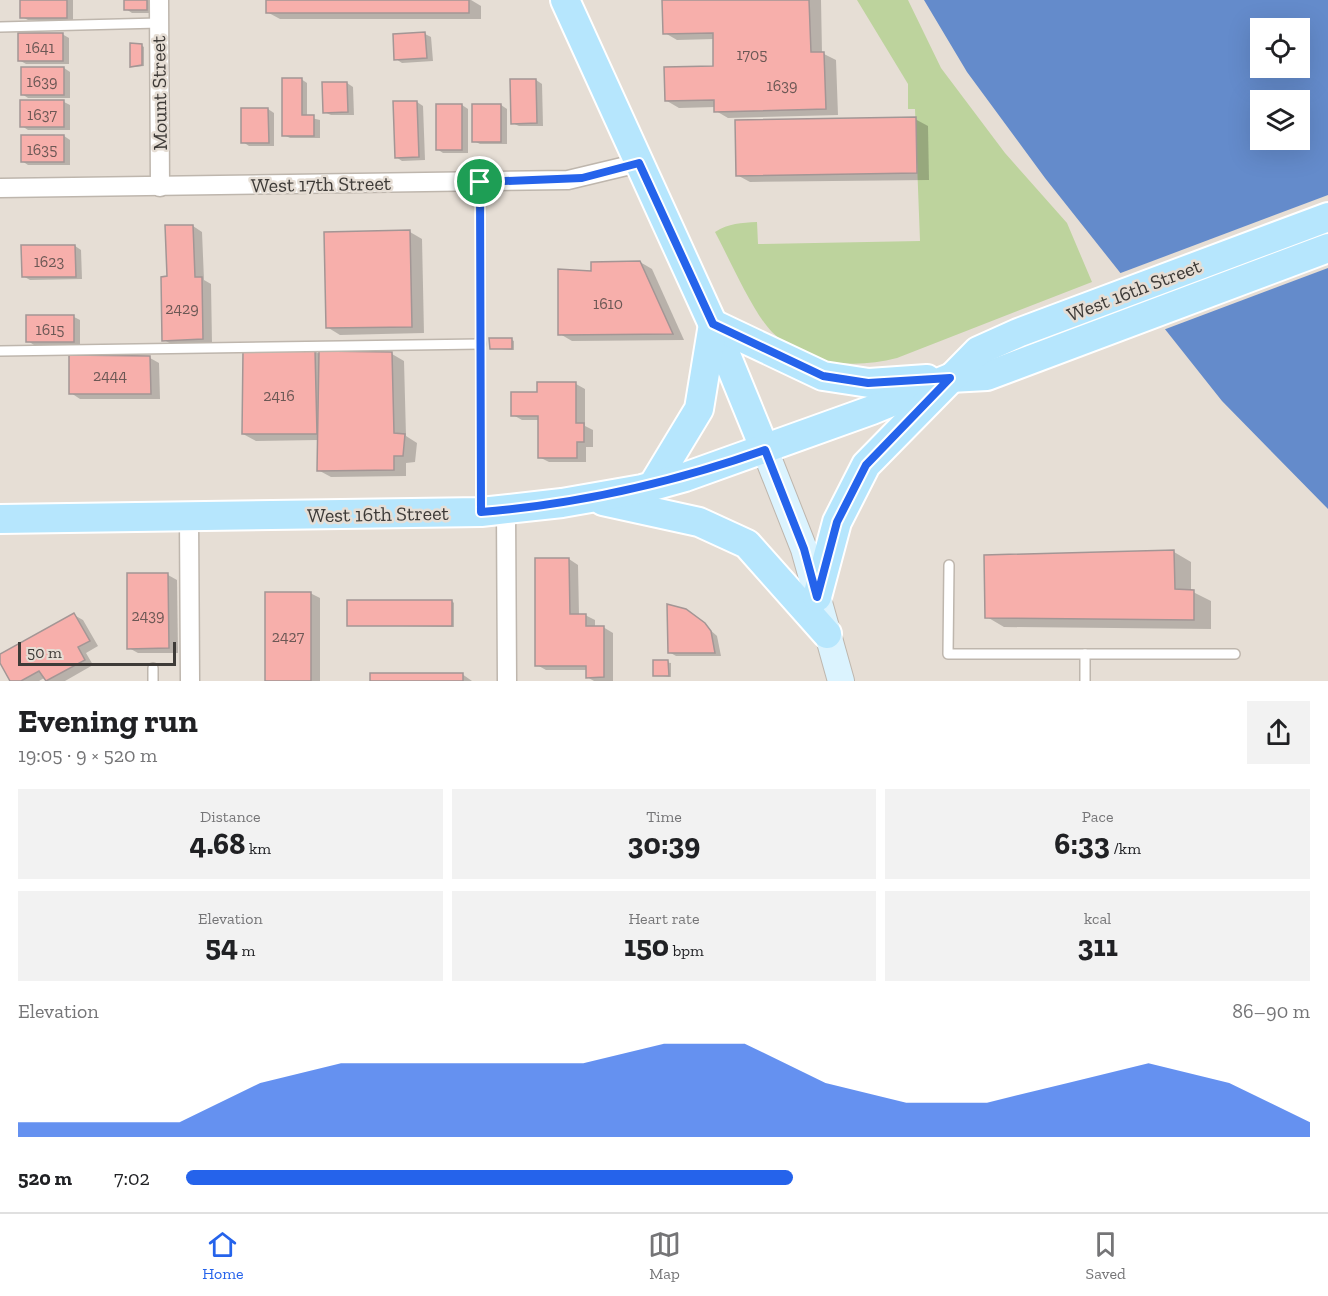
<!DOCTYPE html>
<html lang="en">
<head>
<meta charset="utf-8">
<style>
	:root { --surface:#fff; --page:#f2f2f2; --text:#202124; --muted:#757577; --line:#e0e0e0; --accent:#2563eb }
	body { margin:0; font-family:"Zilla Slab",serif; background:var(--page); color:var(--text); height:100vh; display:flex; flex-direction:column; font-size:22px; white-space:nowrap }
	* { box-sizing:border-box; margin:0 }
	p { font-size:20px; color:var(--muted) }
	.icon { flex:none; width:33px; height:33px; fill:none; stroke:currentColor; stroke-width:2; stroke-linecap:round; stroke-linejoin:round }
	.map { position:relative; height:681px; overflow:hidden }
	.sheet { display:flex; flex-direction:column; background:var(--surface); flex:1 }
	.sheet>* { flex:none }
	.controls { position:absolute; left:1250px; top:18px; display:grid; gap:12px }
	.controls a { display:grid; place-items:center; width:60px; height:60px; border-radius:0px; background:var(--surface); box-shadow:0 6px 24px #0002; font-size:30px }
	.scale { position:absolute; left:18px; bottom:15px; width:158px; box-sizing:border-box; padding-left:6px; border:3px solid #3e3b38; border-top:0; font-size:16px; line-height:21px; white-space:nowrap; color:#3e3b38; -webkit-text-stroke:4px #e6ded5; paint-order:stroke }
	.pin { position:absolute; display:grid; place-items:center; width:51px; height:51px; color:#fff; margin:-26px; border:3px solid #fff; border-radius:50%; box-shadow:0 2px 6px #0007 }
	.round { display:grid; place-items:center; flex:none; width:63px; height:63px; border-radius:0px; background:var(--page) }
	.head { display:flex; align-items:center; justify-content:space-between; height:102px; padding:0 18px }
	h1 { font-size:33px; font-weight:800; line-height:45px }
	.metrics { display:grid; grid-template-columns:repeat(3,1fr); gap:9px; height:102px; padding:6px 18px }
	.metrics div { display:grid; align-content:center; border-radius:0px; background:var(--page); text-align:center }
	.metrics b { font-size:30px; font-weight:800 }
	.metrics small { font-size:16px; font-weight:400 }
	.metrics p { font-size:16px }
	.chart { height:168px; padding:12px 18px }
	.chart p { display:flex; justify-content:space-between }
	.chart svg { width:100%; height:108px; margin-top:6px; fill:var(--accent); opacity:.7 }
	ul { padding:0 18px; list-style:none; font-size:20px }
	li { display:grid; grid-template-columns:96px 72px 1fr; align-items:center; height:45px }
	li i { height:15px; border-radius:8px; background:var(--accent) }
	.dock { display:flex; justify-content:space-around; align-items:center; height:84px; border-top:2px solid var(--line); background:var(--surface); font-size:16px; color:var(--muted) }
	.dock a { display:grid; justify-items:center; gap:3px }
	.dock .active { color:var(--accent) }
	.map>svg:first-child { display:block }
	.green { fill:#bdd39d }
	.water { fill:#648bcb; fill-rule:evenodd }
	.pier { fill:#e6ded5 }
	.shadow { fill:#0003 }
	.building { fill:#f7afab; stroke:#a39695; stroke-width:1.5 }
	.lines { fill:none; stroke-linecap:round; stroke-linejoin:round }
	.lane-casing { stroke:#beb6ad; stroke-width:12 }
	.street-casing { stroke:#beb6ad; stroke-width:21 }
	.secondary-casing { stroke:#beb6ad; stroke-width:28 }
	.primary-casing { stroke:#fff; stroke-width:32 }
	.lane { stroke:#fff; stroke-width:9 }
	.street { stroke:#fff; stroke-width:18 }
	.secondary { stroke:#dbf3fe; stroke-width:26 }
	.primary { stroke:#b6e6fd; stroke-width:28 }
	.route-casing { stroke:#fff; stroke-width:12 }
	.route { stroke:#2563eb; stroke-width:8 }
	.labels { text-anchor:middle; stroke-width:5; stroke-linejoin:round; paint-order:stroke }
	.number-label { font-size:16px; fill:#6c5855 }
	.street-label { font-size:20px; fill:#3e3b38; stroke:#e6ded5 }
</style>
</head>
<body>
<div class="map">
<svg width="1328" height="681" viewBox="0 0 1328 681">
	<rect width="100%" height="100%" fill="#e6ded5"/>
	<path class="green" d="M857 0H908L941 68 1005 153 1067 223 1092 282 897 358C853 369 806 366 772 332 753 313 729 258 715 232 729 223 741 223 757 222L758 244 920 241 915 109H908V84Z"/>
	<path class="water" d="M924 0H1328V509L1222 401 1045 178 967 72ZM1260 28H1299V68H1260ZM1260 100H1299V140H1260Z"/>
	<path class="pier" d="M1328 195V268L1163 330 1118 274Z"/>
	<g class="shadow">
		<path d="M22 0H73V20H28L22 17Z"/>
		<path d="M126 0H152V13H132L126 9Z"/>
		<path d="M267 0H471L481 6V19H280L267 12Z"/>
		<path d="M664 0H821L822 53 836 60 838 115 728 118 716 111V107L679 108 667 101 715 67 714 39 677 40 665 33Z"/>
		<path d="M62 34 69 38V64H26L19 60Z"/>
		<path d="M425 34 431 37 433 61 402 63 396 59Z"/>
		<path d="M141 45 144 47V66L134 67 131 66Z"/>
		<path d="M64 68 70 72V98H28L22 94Z"/>
		<path d="M301 79 307 83V117L320 120V138H290L284 135Z"/>
		<path d="M536 80 542 84 543 126H519L512 123Z"/>
		<path d="M347 83 353 87 354 115H331L324 112Z"/>
		<path d="M64 102 70 105V130H28L22 126Z"/>
		<path d="M417 102 423 106 425 160 402 161 396 157Z"/>
		<path d="M462 105 468 109V153H443L437 149Z"/>
		<path d="M501 105 507 109V144H480L474 141Z"/>
		<path d="M268 109 274 113V146H249L243 142Z"/>
		<path d="M915 119 928 126 929 180 750 182 737 175Z"/>
		<path d="M64 136 70 140V165H28L22 161Z"/>
		<path d="M193 226 202 232 204 280 211 284 212 344 173 345 164 340 168 278 167 227Z"/>
		<path d="M410 232 422 239 424 333 340 335 327 327 326 233Z"/>
		<path d="M75 246 81 250 82 279 30 280 23 276V247Z"/>
		<path d="M640 262 652 269 684 340 572 341 560 334Z"/>
		<path d="M74 317 80 320V345H34L28 341Z"/>
		<path d="M512 340 514 341V350L491 348Z"/>
		<path d="M315 351 321 355 392 354 404 361 406 436 417 443 415 462 406 463V476L331 477 318 470V440L256 441 243 434Z"/>
		<path d="M150 358 159 363 160 399H80L71 393Z"/>
		<path d="M576 384 585 389V426L593 430V447H586V462H549L539 457V420H522L513 415 538 394Z"/>
		<path d="M1174 552 1191 562V591L1211 601V629L1004 627 987 617Z"/>
		<path d="M569 559 578 565 579 615H585L595 620V627H603L613 633V681H594L587 677V670H546L537 665Z"/>
		<path d="M168 575 177 580 178 653H138L129 648Z"/>
		<path d="M310 593 320 598V681H267Z"/>
		<path d="M452 601 454 603V627L348 625Z"/>
		<path d="M692 614 717 636 721 656H676L669 652Z"/>
		<path d="M74 615 83 620 98 646 86 653 93 665 65 681H46L44 678 39 681H12L0 656Z"/>
		<path d="M655 661 671 663V677L655 675Z"/>
		<path d="M462 674 472 681H372Z"/>
	</g>
	<g class="building">
		<rect x="20" y="0" width="47" height="18"/>
		<rect x="124" y="0" width="23" height="10"/>
		<rect x="266" y="0" width="203" height="13"/>
		<path d="M662 0H809L811 52H824L826 109 714 112V100L665 101 664 67 713 66V33L663 34Z"/>
		<path d="M425 32 427 58 394 60 393 34Z"/>
		<rect x="18" y="33" width="45" height="28"/>
		<path d="M130 43 142 44V65L130 67Z"/>
		<rect x="21" y="67" width="43" height="28"/>
		<path d="M282 78H302V115H314V136H282Z"/>
		<path d="M510 79H536L537 123 511 124Z"/>
		<path d="M322 82H347L348 112 323 113Z"/>
		<rect x="20" y="100" width="44" height="27"/>
		<path d="M393 101H417L419 157 395 158Z"/>
		<rect x="436" y="104" width="26" height="46"/>
		<rect x="472" y="104" width="29" height="38"/>
		<path d="M241 108H268L269 143H241Z"/>
		<path d="M916 117 917 173 736 176 735 120Z"/>
		<rect x="21" y="135" width="43" height="27"/>
		<path d="M165 225H193L195 277H202L203 339 162 341 161 277 167 276Z"/>
		<path d="M410 230 412 327 326 328 324 232Z"/>
		<path d="M21 245H75L76 277H22Z"/>
		<path d="M640 261 673 334 558 335V269L591 271V262Z"/>
		<rect x="26" y="315" width="48" height="27"/>
		<path d="M489 338H512V349H490Z"/>
		<path d="M315 350 317 434H242L243 351Z"/>
		<path d="M319 351 392 352 394 433 405 434 403 456H394V470L317 471Z"/>
		<path d="M69 355 150 356 151 394H69Z"/>
		<path d="M537 382H576V423H584V442H577V458H538V416H511V392H537Z"/>
		<path d="M1174 550 1175 589 1194 590V620L985 618 984 555Z"/>
		<path d="M535 558H569L570 614H586V626H604V677L586 678V666H535Z"/>
		<path d="M127 573H168L169 648 127 649Z"/>
		<rect x="265" y="592" width="46" height="89"/>
		<rect x="347" y="600" width="105" height="26"/>
		<path d="M667 604 686 609 705 623 711 631 715 653H668Z"/>
		<path d="M74 613 90 641 78 647 85 660 46 681 39 671 21 681H10L0 663V654Z"/>
		<path d="M653 660H668L669 676H653Z"/>
		<rect x="370" y="673" width="93" height="8"/>
	</g>
	<g class="lines">
		<g class="lane-casing">
			<g id="lane">
				<path d="M0 27 159 23"/>
				<path d="M480 182 481 510"/>
				<path d="M0 351 481 344"/>
				<path d="M949 565 948 654H1235"/>
				<path d="M1085 654V681"/>
				<path d="M153 668V681"/>
			</g>
		</g>
		<g class="street-casing">
			<g id="street">
				<path d="M159 0 160 187"/>
				<path d="M0 188 568 180 639 163"/>
				<path d="M506 510 507 681"/>
				<path d="M189 517 190 681"/>
			</g>
		</g>
		<g class="secondary-casing">
			<path id="secondary" d="M765 450 804 549 841 681"/>
		</g>
		<g class="primary-casing">
			<g id="primary">
				<path d="M565 0 720 340 765 450"/>
				<path d="M713 324 823 376 869 383 927 379"/>
				<path d="M653 485 699 409 713 324"/>
				<path d="M603 501 699 522 747 544 827 634"/>
				<path d="M0 519 481 512 562 503 642 489 685 477 872 410 950 378 987 376 1328 248"/>
				<path d="M817 597 837 522 866 465 978 351 1018 333 1328 217"/>
			</g>
		</g>
		<use href="#lane" class="lane"/>
		<use href="#street" class="street"/>
		<use href="#secondary" class="secondary"/>
		<use href="#primary" class="primary"/>
	</g>
	<g class="lines">
		<g class="route-casing">
			<path id="route" d="M639 163 713 324 823 376 868 383 950 378 866 465 837 522 817 597 804 549 765 450C672 483 580 504 481 512L480 182 582 178Z"/>
		</g>
		<use href="#route" class="route"/>
	</g>
	<g class="labels">
		<g class="number-label">
			<text x="40" y="53">1641</text>
			<text x="752" y="60">1705</text>
			<text x="42" y="87">1639</text>
			<text x="782" y="91">1639</text>
			<text x="42" y="120">1637</text>
			<text x="42" y="155">1635</text>
			<text x="49" y="267">1623</text>
			<text x="608" y="309">1610</text>
			<text x="182" y="314">2429</text>
			<text x="50" y="335">1615</text>
			<text x="110" y="381">2444</text>
			<text x="279" y="401">2416</text>
			<text x="148" y="621">2439</text>
			<text x="288" y="642">2427</text>
		</g>
		<g class="street-label">
			<text transform="translate(159 93) rotate(-91)" y="7">Mount Street</text>
			<text transform="translate(321 184) rotate(-1)" y="7">West 17th Street</text>
			<text transform="translate(1134 290) rotate(-21)" y="7">West 16th Street</text>
			<text transform="translate(378 514) rotate(-1)" y="7">West 16th Street</text>
		</g>
	</g>
</svg>
<div class="controls">
<a><svg class="icon" aria-label="locate" viewBox="0 0 24 24"><circle cx="12" cy="12" r="6"/><path d="M12 2v4M12 18v4M2 12h4M18 12h4"/></svg></a>
<a><svg class="icon" aria-label="layers" viewBox="0 0 24 24"><path d="M12 4l9 5-9 5-9-5zM3 14l9 5 9-5"/></svg></a>
</div>
<div class="scale">50 m</div>
<div class="pin" style="left:480px;top:182px;background:#1e9e55"><svg class="icon" aria-label="arrive" viewBox="0 0 24 24"><path d="M6 21V4h12l-3 4 3 4H6"/></svg></div>
</div>
<section class="sheet">
<div class="head"><div><h1>Evening run</h1><p>19:05 · 9 × 520 m</p></div><a class="round"><svg class="icon" aria-label="share" viewBox="0 0 24 24"><path d="M12 15V3M7 8l5-5 5 5M5 13v7h14v-7"/></svg></a></div>
<div class="metrics">
<div><p>Distance</p><b>4.68<small> km</small></b></div>
<div><p>Time</p><b>30:39</b></div>
<div><p>Pace</p><b>6:33<small> /km</small></b></div>
</div>
<div class="metrics">
<div><p>Elevation</p><b>54<small> m</small></b></div>
<div><p>Heart rate</p><b>150<small> bpm</small></b></div>
<div><p>kcal</p><b>311</b></div>
</div>
<div class="chart"><p><span>Elevation</span>86–90 m</p>
<svg viewBox="0 0 160 44" preserveAspectRatio="none"><path d="M0 44V38L10 38L20 38L30 22L40 14L50 14L60 14L70 14L80 6L90 6L100 22L110 30L120 30L130 22L140 14L150 22L160 38V44z"/></svg>
</div>
<ul>
<li><b>520 m</b>7:02<i style="width:54%"></i></li>
</ul>
</section>
<nav class="dock">
<a class="active"><svg class="icon" aria-label="home" viewBox="0 0 24 24"><path d="M3 11l9-7 9 7M6 9v11h12V9"/></svg>Home</a>
<a><svg class="icon" aria-label="map" viewBox="0 0 24 24"><path d="M3 6l6-2 6 2 6-2v14l-6 2-6-2-6 2zM9 4v14M15 6v14"/></svg>Map</a>
<a><svg class="icon" aria-label="saved" viewBox="0 0 24 24"><path d="M7 4h10v16l-5-4-5 4z"/></svg>Saved</a>
</nav>
</body>
</html>
